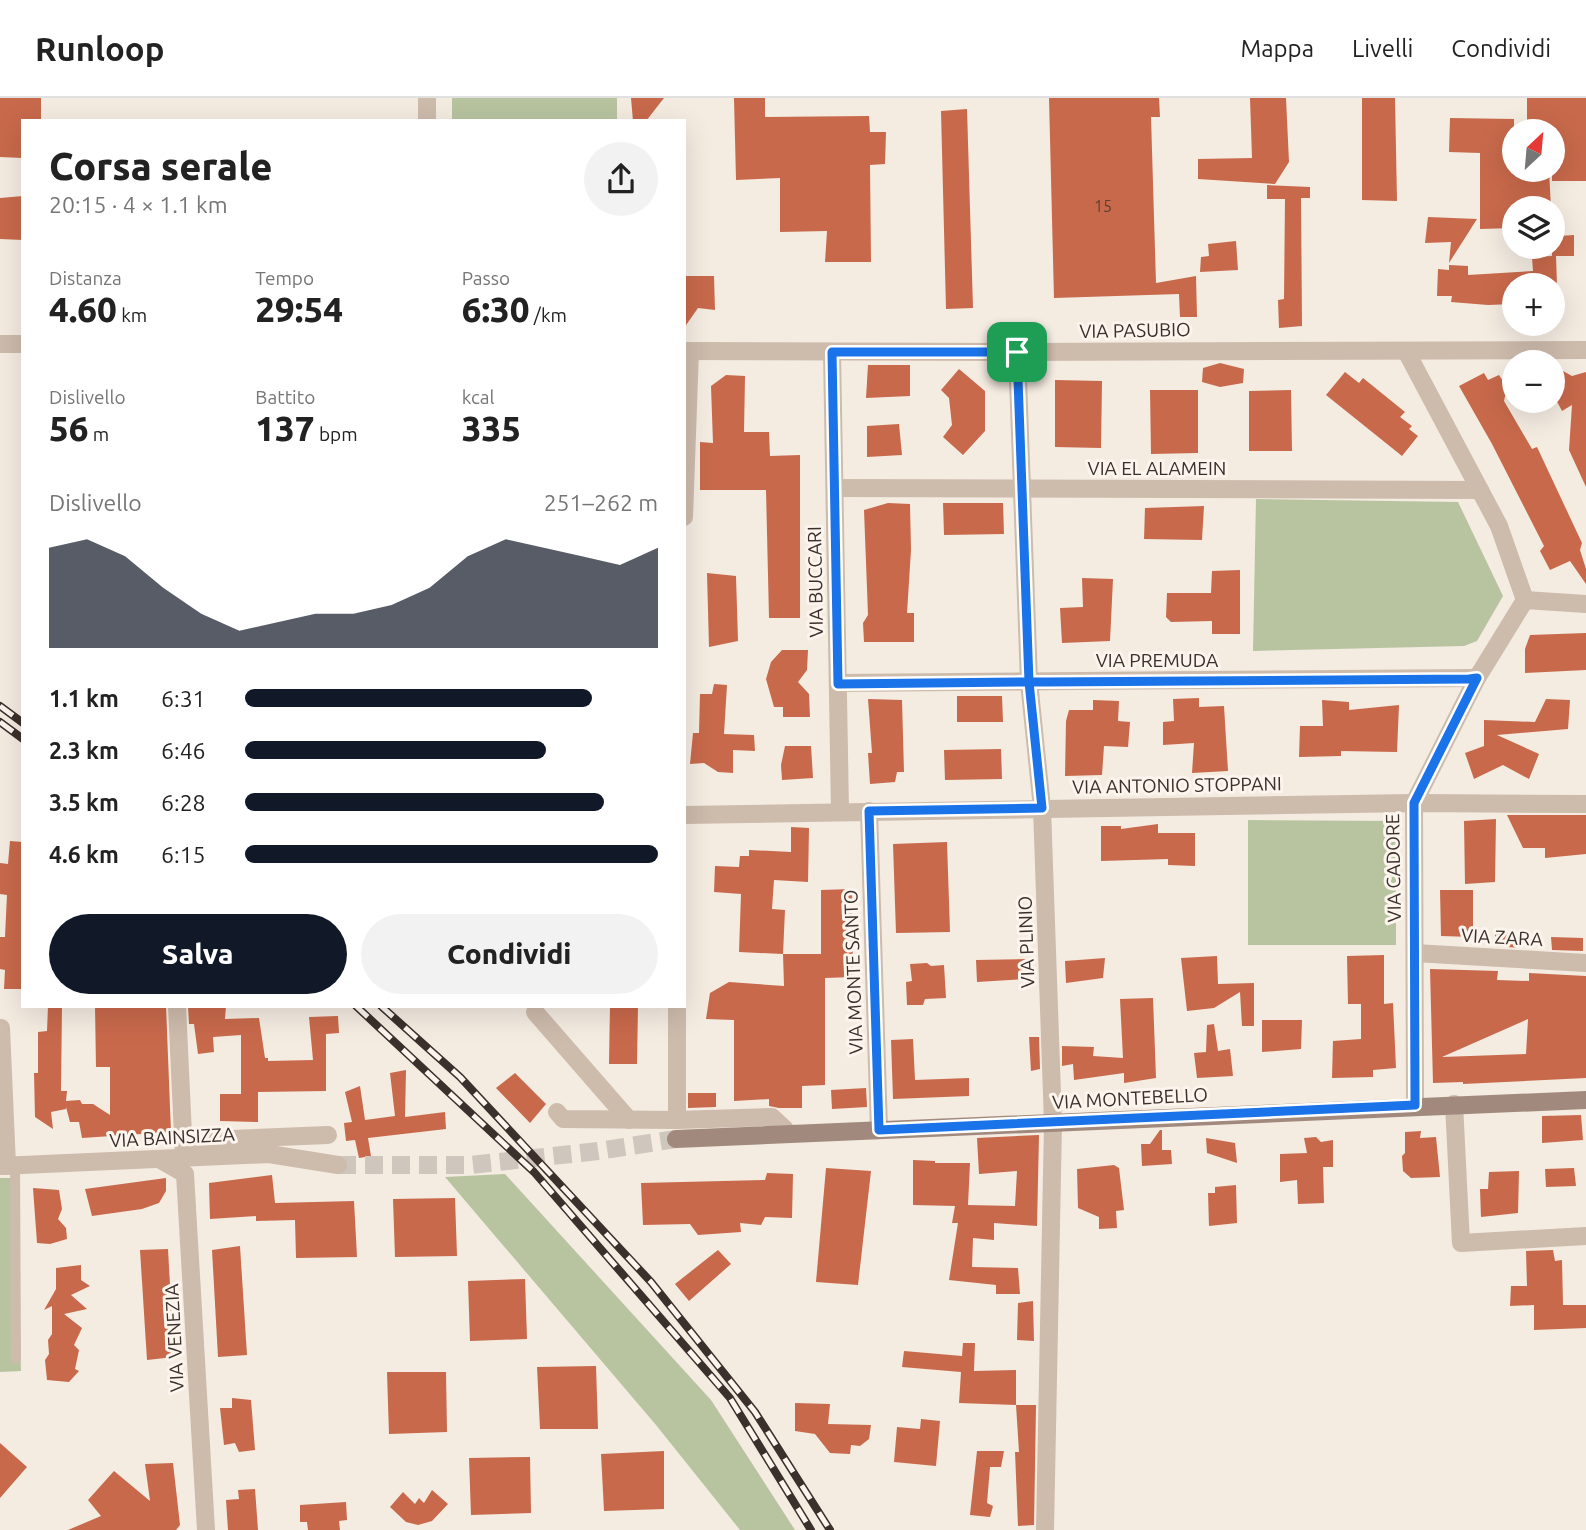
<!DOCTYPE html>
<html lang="it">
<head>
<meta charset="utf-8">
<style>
	:root { --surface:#fff; --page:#f2f2f2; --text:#222; --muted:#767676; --line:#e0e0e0; --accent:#111827 }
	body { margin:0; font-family:Ubuntu,sans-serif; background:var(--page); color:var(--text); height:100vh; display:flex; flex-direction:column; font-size:26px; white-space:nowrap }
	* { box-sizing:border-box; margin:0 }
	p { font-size:23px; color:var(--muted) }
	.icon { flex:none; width:38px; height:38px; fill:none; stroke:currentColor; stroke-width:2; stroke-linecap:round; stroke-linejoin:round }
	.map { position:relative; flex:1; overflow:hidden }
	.drawer { position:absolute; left:21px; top:21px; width:665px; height:889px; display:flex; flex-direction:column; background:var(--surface); border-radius:0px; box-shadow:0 7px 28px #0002 }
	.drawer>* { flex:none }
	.needle { width:46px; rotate:26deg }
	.fabs { position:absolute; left:1502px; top:21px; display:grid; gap:14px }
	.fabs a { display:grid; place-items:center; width:63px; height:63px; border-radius:50%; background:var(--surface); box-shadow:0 7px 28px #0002; font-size:35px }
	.pin { position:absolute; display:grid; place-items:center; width:60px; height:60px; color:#fff; margin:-30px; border-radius:14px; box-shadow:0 4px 10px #0006 }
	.round { display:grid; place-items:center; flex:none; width:74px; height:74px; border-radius:37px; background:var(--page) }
	.headline { display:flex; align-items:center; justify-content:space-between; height:119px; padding:0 28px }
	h1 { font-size:38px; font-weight:800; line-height:52px }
	.metrics { display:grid; grid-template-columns:repeat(3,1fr); gap:10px; height:119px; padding:7px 28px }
	.metrics div { display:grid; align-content:center }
	.metrics b { font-size:35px; font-weight:800 }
	.metrics small { font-size:19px; font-weight:400 }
	.metrics p { font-size:19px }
	.chart { height:196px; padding:14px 28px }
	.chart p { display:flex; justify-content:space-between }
	.chart svg { width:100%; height:126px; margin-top:7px; fill:var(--accent); opacity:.7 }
	.cta { display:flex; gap:14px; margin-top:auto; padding:14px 28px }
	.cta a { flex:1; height:80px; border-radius:42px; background:var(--accent); color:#fff; font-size:28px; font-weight:800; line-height:80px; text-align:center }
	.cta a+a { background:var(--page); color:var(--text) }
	ul { padding:0 28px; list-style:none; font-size:23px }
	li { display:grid; grid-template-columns:112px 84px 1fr; align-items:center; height:52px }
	li i { height:18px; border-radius:9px; background:var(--accent) }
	header { display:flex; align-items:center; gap:42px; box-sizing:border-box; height:98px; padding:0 35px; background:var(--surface); border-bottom:2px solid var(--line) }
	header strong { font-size:33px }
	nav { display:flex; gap:38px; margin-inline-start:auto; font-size:24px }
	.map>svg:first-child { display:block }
	.green { fill:#b8c4a0 }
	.building { fill:#c8694b; fill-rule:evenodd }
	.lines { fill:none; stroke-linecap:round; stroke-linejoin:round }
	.street-tunnel { stroke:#cfc6bd; stroke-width:18; stroke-dasharray:18 9; stroke-linecap:butt }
	.lane { stroke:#cdbbac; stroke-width:10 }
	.street { stroke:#cdbbac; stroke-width:18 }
	.secondary { stroke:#a18a7d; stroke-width:18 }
	.rail-casing { stroke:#3b302b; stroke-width:8 }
	.rail { stroke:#fbf5ee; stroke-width:5; stroke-dasharray:16; stroke-linecap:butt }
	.route-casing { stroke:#fff; stroke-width:14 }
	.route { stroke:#1a73e8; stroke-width:9 }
	.labels { text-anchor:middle; stroke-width:6; stroke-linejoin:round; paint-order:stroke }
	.number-label { font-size:16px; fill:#5e3e33 }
	.street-label { font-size:19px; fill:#3b302b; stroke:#fbf5ee }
</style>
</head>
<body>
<header>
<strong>Runloop</strong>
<nav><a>Mappa</a><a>Livelli</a><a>Condividi</a></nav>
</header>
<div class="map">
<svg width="1586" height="1432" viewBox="0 0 1586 1432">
	<rect width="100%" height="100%" fill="#f4ebe1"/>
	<g class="green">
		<rect x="452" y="0" width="165" height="23"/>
		<path d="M1256 401 1458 404 1503 498 1477 543 1464 548 1253 553Z"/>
		<path d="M1248 722 1396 723V847H1248Z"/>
		<path d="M505 1076 711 1302 795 1432H740L656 1327 445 1079Z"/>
		<path d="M0 1080H15L21 1273 0 1274Z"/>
	</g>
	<g class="building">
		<path d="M0 0H41V23H23V60L0 59Z"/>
		<path d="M631 0H664L646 23H633Z"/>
		<path d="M734 0H765V19L869 18 870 34H886L885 66 870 67 871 164H825L827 133 780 134V80L736 82Z"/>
		<path d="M1049 0H1159L1160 19H1151L1156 185 1196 178 1197 219H1180L1179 196 1054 200Z"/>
		<path d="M1250 0H1286L1289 64 1275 86 1198 81V61L1252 60Z"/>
		<path d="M1362 0H1395L1397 103 1362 102Z"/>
		<path d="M1527 0H1586V83H1552V33H1527Z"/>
		<path d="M967 11 973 210 946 211 941 13Z"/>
		<path d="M1450 20 1514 21V72H1549L1551 110H1514V130L1480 131V55L1449 54Z"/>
		<path d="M1267 87 1310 89V100H1301L1302 228 1279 230 1278 202 1284 201 1285 101H1267Z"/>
		<path d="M23 98V142L0 141V100Z"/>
		<path d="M1428 119 1477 121 1449 165 1451 144 1425 145Z"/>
		<path d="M1574 137V158H1556L1557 187H1514V206L1488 207 1451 204 1452 198H1437L1438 171 1449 172V167L1468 168V177L1533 173 1532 159 1552 158V144L1559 143V138Z"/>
		<path d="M1236 143 1238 172 1200 174 1201 159 1209 158 1208 146Z"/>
		<path d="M684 178H714L715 212 698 210 684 230Z"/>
		<path d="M1220 265 1244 271 1243 285 1220 289 1202 284 1203 270Z"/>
		<path d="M868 267H910V298L866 300Z"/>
		<path d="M959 271 985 293V333L963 357 943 339 952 327 949 300 941 292Z"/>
		<path d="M1563 273 1572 278 1586 274V389L1569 352 1572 307 1562 313 1552 294V276L1557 278Z"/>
		<path d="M1345 274 1359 285 1363 280 1405 314 1400 319 1412 328 1409 331 1418 338 1402 358 1326 297Z"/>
		<path d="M1484 275 1488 282 1499 277 1507 289 1504 303 1532 351 1537 349 1582 445 1580 452 1586 471V486L1570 463 1550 472 1540 453 1544 448 1492 346 1459 288Z"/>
		<path d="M726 277 745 278 744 334H769L770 358 800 357V520H769L766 392H700V344L713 345 711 288Z"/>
		<path d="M1055 282 1102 283 1101 350 1055 349Z"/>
		<path d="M1150 292H1198V355L1151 356Z"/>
		<path d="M1291 292 1292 353H1249V293Z"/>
		<path d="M899 326 902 357 867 359V328Z"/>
		<path d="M888 405 910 406 911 452 907 515H914V544H864L863 525 868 517 864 412Z"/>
		<path d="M943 405H1003L1004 436 944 437Z"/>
		<path d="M1204 408 1202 442 1144 441 1145 410Z"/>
		<path d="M1240 472V536H1212V523L1171 524 1166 519 1167 495H1211L1212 473Z"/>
		<path d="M707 475 736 478 738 543 709 549Z"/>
		<path d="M1082 480 1113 481 1110 543 1062 545 1060 510 1083 509Z"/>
		<path d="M1586 535V572L1525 575V551L1530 537Z"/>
		<path d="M782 552H808L807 572 798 584 809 596 810 619H783V609H774L766 581 771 564Z"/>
		<path d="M714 586 727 587 724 636 754 637 755 653 733 652V675L718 674 704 665 690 666 693 635H699L700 596H712Z"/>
		<path d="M957 598H1002L1003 624H957Z"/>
		<path d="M1199 600V609L1224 608 1228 673 1192 675 1194 645 1163 647V624L1174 623 1173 601Z"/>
		<path d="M868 601 902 602 904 674H897L895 684 870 686 868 655H872Z"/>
		<path d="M1546 601 1570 602 1568 631 1497 637 1539 656 1529 681 1503 667 1474 681 1465 655 1484 648V622L1535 624Z"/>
		<path d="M1093 602 1119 603 1118 623 1130 624 1128 649 1104 648 1102 677 1065 678 1066 623 1069 612H1093Z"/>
		<path d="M1322 602 1349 604V612L1399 607 1397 654 1341 653V658L1299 659 1300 628H1323Z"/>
		<path d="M785 648H811L813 680 782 682 781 667Z"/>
		<path d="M1001 651 1002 681 945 682 944 652Z"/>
		<path d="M1507 717H1586V756L1545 760V750H1523Z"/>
		<path d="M1496 721 1495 784 1465 786 1464 723Z"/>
		<path d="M1158 726V735H1195V768L1168 767V761L1101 763V728H1121V731Z"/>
		<path d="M791 729 809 730 808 784 774 782 772 811 785 812 783 856 739 854 741 796 714 794 715 768 739 769 740 758H749V752L791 754Z"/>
		<path d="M10 743 23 744V891H4L5 872 0 871V839H5L7 797 0 796V765L8 766Z"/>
		<path d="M947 744 950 834 896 835 893 746Z"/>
		<path d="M852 791 853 879 825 880V987L802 988V1010H779L769 1008V1001L734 1003V922L706 921 710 895 729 884 784 888 783 856H821V792Z"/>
		<path d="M1440 792H1473V839L1441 838Z"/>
		<path d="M1495 833 1519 836 1520 850 1495 848Z"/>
		<path d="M1551 839 1583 840V853L1552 852Z"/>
		<path d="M1384 857V906L1393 905 1396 970 1373 972V979L1332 980 1333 943 1361 941V906H1348L1347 858Z"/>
		<path d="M1217 858 1218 886 1254 885V928H1242L1240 894 1214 910 1187 913 1181 860Z"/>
		<path d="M1105 860 1103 880 1066 885 1065 863Z"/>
		<path d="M1026 861V881L977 884 976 862Z"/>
		<path d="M927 865 931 868 944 867 946 900 925 901 923 907H907L906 884 912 883 910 866Z"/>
		<path d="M1430 871 1498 873 1497 882 1529 883V875L1586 878V980L1463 986V984L1433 985ZM1528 921 1526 956 1442 959Z"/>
		<path d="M1153 900 1156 980 1124 985V975L1074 982 1073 966 1062 968V948L1094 949 1093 958 1123 960 1120 901Z"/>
		<path d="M48 908H62L61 993H67L66 1003 80 1002 82 1006H93L110 1017V969H96L95 908H166L171 1034 82 1040 79 1024H70L66 1009V1011L51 1014 53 1031 35 1019 34 975H38V934L47 933Z"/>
		<path d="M188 908H226L225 921 259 920 265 960H268V963L313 962 309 919 338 918 339 935 326 936V993L258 994V1024L220 1023V996H241V937L213 939 214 954 198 956 194 926H189Z"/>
		<path d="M610 908H638L637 966H609Z"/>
		<path d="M1262 922H1302L1301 951 1262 954Z"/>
		<path d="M1214 926 1218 953 1230 951 1233 978 1197 980 1194 955 1206 954 1207 927Z"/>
		<path d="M1029 939H1039L1040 971 1031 973Z"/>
		<path d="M913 941 915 982 969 980V998L893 1001 891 942Z"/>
		<path d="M406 972 405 1019 445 1014 446 1031 368 1040 371 1058 359 1060 355 1042 346 1043 344 1025 352 1024 345 994 360 988 365 1022 395 1018 390 975Z"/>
		<path d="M515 975 546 1006 530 1025 496 990Z"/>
		<path d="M866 990 867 1009 832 1011 831 992Z"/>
		<path d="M688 995H716V1009L688 1010Z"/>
		<path d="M1581 1017 1583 1042 1542 1045V1018Z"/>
		<path d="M1160 1032H1162V1052H1171L1172 1066 1142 1068 1141 1046H1150Z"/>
		<path d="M1421 1033 1420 1040 1436 1039 1440 1079 1411 1080 1403 1073 1402 1058 1405 1055V1034Z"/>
		<path d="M1039 1037 1037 1128 994 1125V1142L973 1140 972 1169 1018 1170 1020 1196H996V1187L949 1182 958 1125H952L955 1108 913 1107V1062L935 1063V1065H970L968 1107 1015 1108 1017 1073 979 1076 977 1040Z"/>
		<path d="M1316 1039 1321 1044 1333 1042V1069H1323L1324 1105 1298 1106 1297 1082 1280 1084V1056L1307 1055 1304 1040Z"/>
		<path d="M1206 1040 1235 1045 1237 1065 1207 1055Z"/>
		<path d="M1114 1067 1119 1070 1124 1112 1116 1113 1117 1130 1099 1131V1119L1078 1110 1077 1071Z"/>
		<path d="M826 1070 871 1073 858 1187 816 1184Z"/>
		<path d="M1574 1070 1576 1088 1546 1089 1545 1071Z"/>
		<path d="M1519 1073 1518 1115 1481 1119 1480 1091H1488L1489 1074Z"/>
		<path d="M767 1075 793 1076 792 1120 765 1119 761 1127 740 1125 741 1134 698 1137 690 1126 643 1127 641 1085 765 1082Z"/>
		<path d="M272 1077 275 1105 354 1103 357 1159 296 1160 295 1122 256 1123V1118L210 1121 209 1085Z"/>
		<path d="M166 1080V1093L159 1105 142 1111 92 1118 85 1091Z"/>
		<path d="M1236 1087 1237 1125 1209 1128 1208 1095H1215V1089Z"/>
		<path d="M33 1090 59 1092 62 1111 58 1121 66 1130 67 1141 50 1146 37 1145Z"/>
		<path d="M455 1100 457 1158 395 1159 393 1101Z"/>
		<path d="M240 1148 247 1257 218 1259 212 1152Z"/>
		<path d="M168 1151 174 1259 147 1262 140 1152Z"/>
		<path d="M718 1152 731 1166 689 1203 675 1186Z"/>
		<path d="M1553 1152 1555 1163 1562 1162 1563 1207H1586V1230L1534 1232V1207L1510 1208 1511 1188H1527L1526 1153Z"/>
		<path d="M81 1167V1182L90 1188 71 1197 87 1211 64 1216 82 1230 74 1247 79 1252 75 1271 79 1273 69 1284 47 1282 45 1262 49 1256 48 1242 52 1236V1208L44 1212 56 1191V1170Z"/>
		<path d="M525 1181 527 1241 470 1243 468 1183Z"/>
		<path d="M1033 1203 1034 1243 1017 1242 1018 1205Z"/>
		<path d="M963 1245H975L974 1273 1016 1272V1307L959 1305 961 1274 902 1269 904 1253 962 1258Z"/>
		<path d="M596 1268 598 1331H540L537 1269Z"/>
		<path d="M387 1274H446L447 1334 389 1336Z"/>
		<path d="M232 1300 251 1302 255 1352 239 1354 235 1345 224 1347 220 1310H232Z"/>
		<path d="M795 1305 830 1306 828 1326 871 1327 869 1341 860 1348 851 1347 850 1356 830 1355 815 1336 795 1333Z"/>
		<path d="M1016 1307H1036L1034 1427 1018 1428 1015 1354H1019Z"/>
		<path d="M921 1321 940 1323 936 1368 894 1364 897 1329 920 1331Z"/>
		<path d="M0 1345 27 1369 0 1400Z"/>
		<path d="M664 1353V1411L604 1413 601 1356Z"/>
		<path d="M977 1353H1004L1001 1369H990L987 1405 993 1408 990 1419 970 1417Z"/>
		<path d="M530 1359 531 1415 471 1417 469 1360Z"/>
		<path d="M173 1365 180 1427 176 1432H68L101 1418 88 1402 114 1373 150 1403 145 1366Z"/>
		<path d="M255 1391 258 1432H228L226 1402 239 1401 238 1392Z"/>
		<path d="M432 1392 448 1406 432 1423 418 1427 406 1424 390 1409 403 1394 415 1406 419 1400 424 1405Z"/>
		<path d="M346 1404 347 1422 339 1423 340 1432H308L307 1424H300V1407Z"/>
	</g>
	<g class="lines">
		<path class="street-tunnel" d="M338 1067H471L598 1053 676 1041"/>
		<path class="lane" d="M15 1067 16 1261"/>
		<g class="street">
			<path d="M427 0V23"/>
			<path d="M0 246H23"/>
			<path d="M684 253 1017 254 1586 252"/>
			<path d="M1406 253 1499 428 1525 502 1477 580 1414 705 1415 1007"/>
			<path d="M832 254 840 713"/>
			<path d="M1017 254 1029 584 1042 710 1053 1025 1045 1432"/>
			<path d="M835 390 1480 392"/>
			<path d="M684 419 690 253"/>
			<path d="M1525 502 1586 506"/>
			<path d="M838 585 1477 580"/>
			<path d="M869 713 879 1032"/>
			<path d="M684 717 1414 705 1586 706"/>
			<path d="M1415 855 1586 865"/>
			<path d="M177 908 184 1059"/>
			<path d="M535 914 629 1022"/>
			<path d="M1 930 7 1068"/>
			<path d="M1454 1006 1461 1145 1586 1138"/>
			<path d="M557 1014 563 1021 677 1022 772 1019 785 1031"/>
			<path d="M677 1022V908"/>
			<path d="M183 1043 328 1037"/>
			<path d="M159 1061 185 1076 206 1432"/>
			<path d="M0 1068 269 1056 338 1067"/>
		</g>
		<path class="secondary" d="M676 1041 1586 1002"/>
		<g class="rail-casing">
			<g id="rail">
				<path d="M0 608 23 625"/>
				<path d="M0 624 23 641"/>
				<path d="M356 908 534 1074 730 1300 811 1432"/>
				<path d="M381 908 460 979 651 1184 755 1314 830 1432"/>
			</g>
		</g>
		<use href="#rail" class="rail"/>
	</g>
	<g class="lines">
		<g class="route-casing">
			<path id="route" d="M1017 254 1029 584 1042 710 869 713 879 1032 1415 1007 1414 705 1477 580 1469 581 1045 584H1018L838 586 832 254H1017"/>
		</g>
		<use href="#route" class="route"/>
	</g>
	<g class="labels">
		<g class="number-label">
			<text x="1103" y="114">15</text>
		</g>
		<g class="street-label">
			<text transform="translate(1135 232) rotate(-1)" y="7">VIA PASUBIO</text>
			<text x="1157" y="377">VIA EL ALAMEIN</text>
			<text transform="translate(815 484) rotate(-91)" y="7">VIA BUCCARI</text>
			<text x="1157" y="569">VIA PREMUDA</text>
			<text transform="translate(1177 687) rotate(-1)" y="7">VIA ANTONIO STOPPANI</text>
			<text transform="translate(1393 770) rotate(-91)" y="7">VIA CADORE</text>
			<text transform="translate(1502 839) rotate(3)" y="7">VIA ZARA</text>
			<text transform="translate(1026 844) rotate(-92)" y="7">VIA PLINIO</text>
			<text transform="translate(853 874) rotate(-92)" y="7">VIA MONTE SANTO</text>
			<text transform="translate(1130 1000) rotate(-3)" y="7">VIA MONTEBELLO</text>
			<text transform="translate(172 1039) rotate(-3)" y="7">VIA BAINSIZZA</text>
			<text transform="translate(174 1240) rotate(-93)" y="7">VIA VENEZIA</text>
		</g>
	</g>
</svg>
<div class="fabs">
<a><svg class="needle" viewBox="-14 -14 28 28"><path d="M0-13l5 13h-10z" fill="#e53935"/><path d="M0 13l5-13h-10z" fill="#767676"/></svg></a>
<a><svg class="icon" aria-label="layers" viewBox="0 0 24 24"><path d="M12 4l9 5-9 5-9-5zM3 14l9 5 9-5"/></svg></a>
<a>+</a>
<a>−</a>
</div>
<div class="pin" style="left:1017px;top:254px;background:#1e9e55"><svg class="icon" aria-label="arrive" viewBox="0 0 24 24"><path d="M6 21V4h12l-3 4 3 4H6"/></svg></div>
<section class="drawer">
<div class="headline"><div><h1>Corsa serale</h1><p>20:15 · 4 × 1.1 km</p></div><a class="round"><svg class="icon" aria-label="share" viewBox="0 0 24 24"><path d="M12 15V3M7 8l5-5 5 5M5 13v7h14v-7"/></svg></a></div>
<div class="metrics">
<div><p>Distanza</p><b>4.60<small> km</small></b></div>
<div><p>Tempo</p><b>29:54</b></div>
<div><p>Passo</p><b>6:30<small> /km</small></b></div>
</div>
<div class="metrics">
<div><p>Dislivello</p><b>56<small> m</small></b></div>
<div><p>Battito</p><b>137<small> bpm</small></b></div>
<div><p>kcal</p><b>335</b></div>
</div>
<div class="chart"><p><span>Dislivello</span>251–262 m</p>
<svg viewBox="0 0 160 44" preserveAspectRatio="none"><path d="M0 44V9L10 6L20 12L30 23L40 32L50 38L60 35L70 32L80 32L90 29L100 23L110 12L120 6L130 9L140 12L150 15L160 9V44z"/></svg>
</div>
<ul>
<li><b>1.1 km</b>6:31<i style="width:84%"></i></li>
<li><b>2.3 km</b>6:46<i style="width:73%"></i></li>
<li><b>3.5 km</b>6:28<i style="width:87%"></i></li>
<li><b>4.6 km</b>6:15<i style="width:100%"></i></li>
</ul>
<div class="cta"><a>Salva</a><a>Condividi</a></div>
</section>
</div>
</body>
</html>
